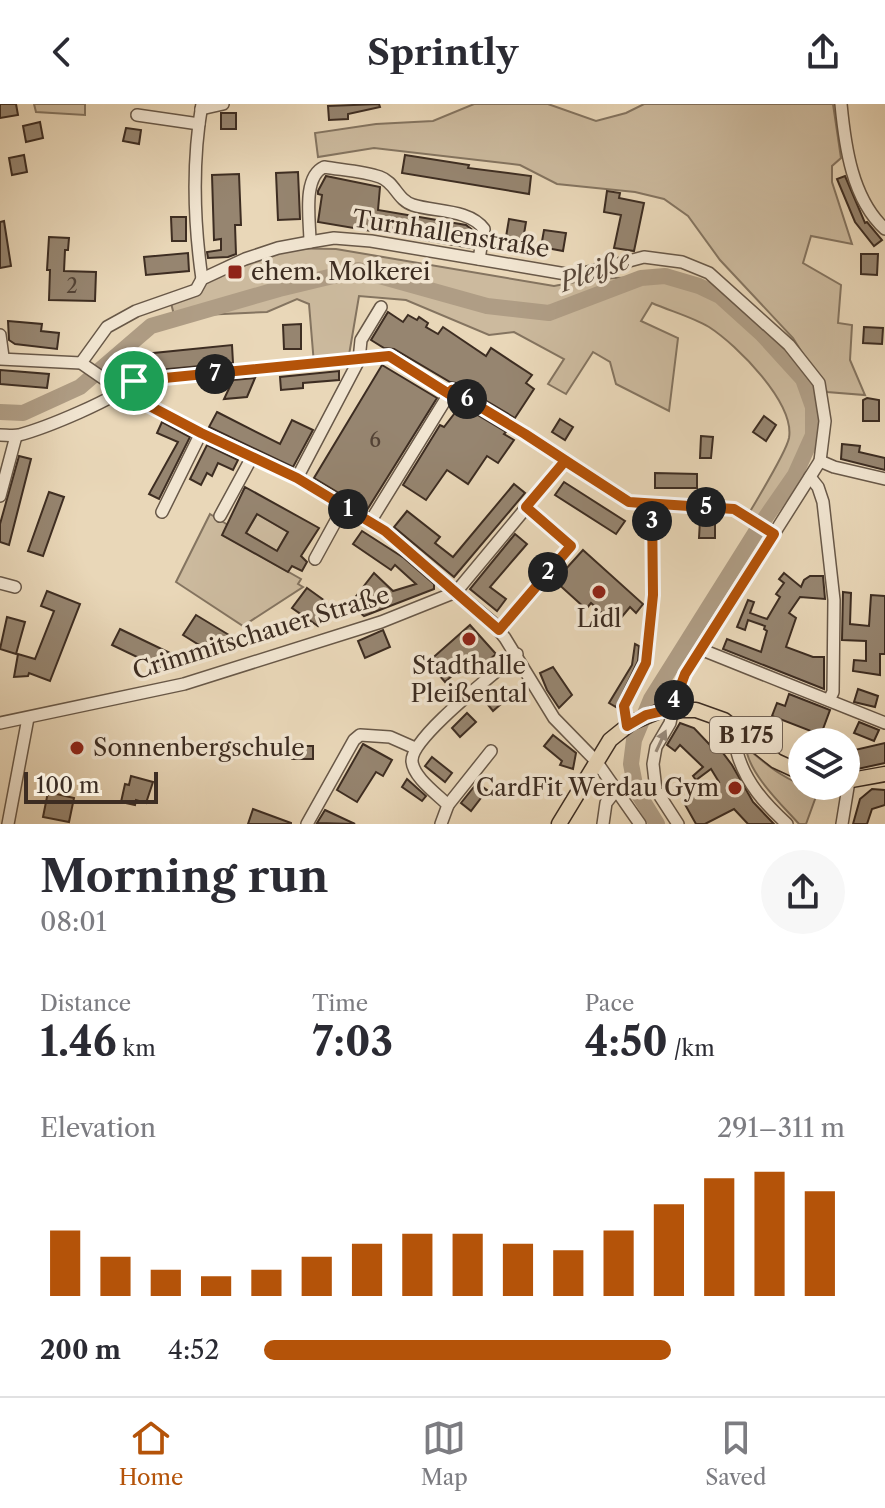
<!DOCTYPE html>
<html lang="en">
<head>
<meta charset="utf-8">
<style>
	:root { --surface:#fff; --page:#f7f7f7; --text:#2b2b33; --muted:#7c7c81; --line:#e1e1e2; --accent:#b45309 }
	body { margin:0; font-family:"Libre Caslon Text",serif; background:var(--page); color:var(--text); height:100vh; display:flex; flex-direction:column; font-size:30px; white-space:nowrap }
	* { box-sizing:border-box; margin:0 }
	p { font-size:26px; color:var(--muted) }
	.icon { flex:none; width:44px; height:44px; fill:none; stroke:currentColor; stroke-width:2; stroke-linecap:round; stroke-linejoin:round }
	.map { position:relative; height:720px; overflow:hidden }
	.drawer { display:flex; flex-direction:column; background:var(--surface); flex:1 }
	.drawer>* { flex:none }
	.fabs { position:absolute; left:788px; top:624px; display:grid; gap:16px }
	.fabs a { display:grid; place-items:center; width:72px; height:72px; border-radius:50%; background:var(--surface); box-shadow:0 8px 32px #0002; font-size:40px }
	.scale { position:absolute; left:24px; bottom:20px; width:134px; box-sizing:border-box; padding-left:8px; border:4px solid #3d2d22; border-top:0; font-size:22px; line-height:28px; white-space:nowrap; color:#3d2d22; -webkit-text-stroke:6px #f1e5d1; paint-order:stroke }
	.pin { position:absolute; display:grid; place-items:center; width:68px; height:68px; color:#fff; margin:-34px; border:4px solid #fff; border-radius:50%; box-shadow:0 2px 8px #0007 }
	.km { position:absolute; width:40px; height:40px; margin:-20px; border-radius:50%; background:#222; color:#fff; font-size:22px; line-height:40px; text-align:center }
	.round { display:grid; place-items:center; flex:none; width:84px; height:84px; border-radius:42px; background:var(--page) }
	.overview { display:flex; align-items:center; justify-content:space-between; height:136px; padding:0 40px }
	h1 { font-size:44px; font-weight:700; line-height:60px }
	.stats { display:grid; grid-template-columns:repeat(3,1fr); gap:12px; height:136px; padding:8px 40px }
	.stats div { display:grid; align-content:center }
	.stats b { font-size:40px; font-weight:700 }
	.stats small { font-size:22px; font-weight:400 }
	.stats p { font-size:22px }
	.chart { height:224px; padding:16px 40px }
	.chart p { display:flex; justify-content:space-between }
	.chart svg { width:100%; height:144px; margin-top:8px; stroke:var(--accent); stroke-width:6 }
	ul { padding:0 40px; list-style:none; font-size:26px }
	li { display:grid; grid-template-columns:128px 96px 1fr; align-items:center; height:60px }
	li i { height:20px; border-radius:10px; background:var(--accent) }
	header { display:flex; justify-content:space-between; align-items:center; height:104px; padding:0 40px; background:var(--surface); font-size:36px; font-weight:700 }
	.menu { display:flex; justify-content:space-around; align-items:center; height:112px; border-top:2px solid var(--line); background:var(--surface); font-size:22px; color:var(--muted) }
	.menu a { display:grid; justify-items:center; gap:4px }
	.menu .current { color:var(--accent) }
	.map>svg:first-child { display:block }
	.green { fill:#ccba9e; stroke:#847460; stroke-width:2 }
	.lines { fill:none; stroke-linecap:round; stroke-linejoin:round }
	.river { stroke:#af9d85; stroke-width:16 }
	.building { fill:#968570; stroke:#3d2d22; stroke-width:2; fill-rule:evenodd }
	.minor-casing { stroke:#685848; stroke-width:14 }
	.major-casing { stroke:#3d2d22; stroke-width:17 }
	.minor { stroke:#f1e5d1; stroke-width:11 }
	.major { stroke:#e9d7b8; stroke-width:14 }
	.oneway { fill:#97897a }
	.route-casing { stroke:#fff; stroke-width:16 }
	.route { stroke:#b45309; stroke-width:10 }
	.poi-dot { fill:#8f2418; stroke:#f1e5d1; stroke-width:3 }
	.labels { text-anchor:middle; stroke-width:7; stroke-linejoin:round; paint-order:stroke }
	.number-label { font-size:20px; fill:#534336 }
	.shield { fill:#f1e5d1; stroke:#736456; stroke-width:2 }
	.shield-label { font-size:22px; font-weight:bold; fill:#3d2d22 }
	.street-label { font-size:24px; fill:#3d2d22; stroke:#f1e5d1 }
	.poi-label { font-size:24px; fill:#3d2d22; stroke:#f1e5d1; text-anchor:start }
	.water-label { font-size:26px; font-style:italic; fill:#5a493b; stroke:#f1e5d1 }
</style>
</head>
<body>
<header><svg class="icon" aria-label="back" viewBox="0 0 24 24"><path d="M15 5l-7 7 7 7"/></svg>Sprintly<svg class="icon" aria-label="share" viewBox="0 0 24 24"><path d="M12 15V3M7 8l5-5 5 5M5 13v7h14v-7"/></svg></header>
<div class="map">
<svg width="885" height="720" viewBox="0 0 885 720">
	<rect width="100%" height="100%" fill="#e9d7b8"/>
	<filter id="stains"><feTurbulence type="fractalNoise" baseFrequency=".0025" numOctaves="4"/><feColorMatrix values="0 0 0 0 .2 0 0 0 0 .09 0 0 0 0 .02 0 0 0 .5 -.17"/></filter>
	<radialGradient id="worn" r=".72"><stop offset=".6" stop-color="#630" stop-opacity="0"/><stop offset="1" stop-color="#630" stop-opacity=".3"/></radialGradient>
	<g class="green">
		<path d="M34 0H85V11L36 8Z"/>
		<path d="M474 0H548L596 17 626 9 644 0H833L841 54 832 62V78L852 140 811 132 803 159 841 181 838 219 852 221 850 256 865 291 827 288 793 234 720 156 688 112 664 95 635 88 557 80 520 61 374 44 318 53 315 29 376 20 433 17Z"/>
		<path d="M278 144 336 145 554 182 592 175 665 172 699 182 720 192 762 230 803 275 813 303V331L795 371 759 423 748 411C757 395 786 349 789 334 795 299 737 241 709 223 692 213 670 207 652 199L641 217 678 234 669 307 616 280 610 258 593 248 566 290 548 280 564 255 514 228 489 231 406 196 359 192 348 257 314 260 309 200 297 195 267 208 180 212 175 215 170 195 202 175Z"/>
		<path d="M210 410 228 421 223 431 301 475 298 480 303 483 243 522 176 478Z"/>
		<path d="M257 410 288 428 277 447 246 429Z"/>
		<path d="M746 643C771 665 787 677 818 687L806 720H799C782 701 748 669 746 643Z"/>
	</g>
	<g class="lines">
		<path class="river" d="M0 308 23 309 80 283 151 222 279 185 358 166 487 202 549 209 641 174 665 172 699 182 720 192 762 230 803 275 813 303V331L795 371 759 423 651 595 634 636 631 660 636 686 657 720"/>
	</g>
	<g class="building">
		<path d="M0 0H16L18 11 0 14Z"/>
		<path d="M379 0 380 3 348 10V15L329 16 328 2Z"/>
		<rect x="221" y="9" width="15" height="16"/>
		<path d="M40 18 43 34 26 38 23 22Z"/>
		<path d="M126 24 141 26 139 40 123 37Z"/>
		<path d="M24 51 27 68 12 71 9 54Z"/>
		<path d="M405 51 469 61 468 64 531 72 529 90 402 69Z"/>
		<path d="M298 68 300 115 278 116 276 69Z"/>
		<path d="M239 70 241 121H235L236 150 228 153 208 154 207 148 221 146V135L214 136 212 71Z"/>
		<path d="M326 72 380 83 378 106 466 121 475 128 472 144 318 118 322 91 318 90V87Z"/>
		<path d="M845 72 865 119 867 118 882 136 874 142 855 118 837 75Z"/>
		<path d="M607 87 620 89 619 94 644 99 634 147 614 144 621 111 604 108Z"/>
		<path d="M171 113H186V137H172Z"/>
		<path d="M509 115 526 118 522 142 505 139Z"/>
		<path d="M4 117 11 162 0 164V118Z"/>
		<path d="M544 126 566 129 563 147 541 143Z"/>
		<path d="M49 133 69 134 68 146H65L64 167 96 168 95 197 49 196 50 166H47Z"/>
		<path d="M188 149 189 167 146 171 144 153Z"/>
		<path d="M861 150H878L877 171 861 170Z"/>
		<path d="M388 208 403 218 408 211 417 216 419 213 428 219 426 223 438 230 443 223 486 252 491 244 532 271 526 279 534 285 515 314 456 279 450 278 394 245 384 244 371 236Z"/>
		<path d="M8 217 42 220 41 227 59 229 57 245 15 240 9 236Z"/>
		<path d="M301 220V245H284L283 221Z"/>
		<path d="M864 223 883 224 882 240 863 239Z"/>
		<path d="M232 241 233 259 136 268 134 251Z"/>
		<path d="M382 261 437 294 367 406 314 374Z"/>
		<path d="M0 266 49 270 47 284 0 280Z"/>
		<path d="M339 267V276L303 279V284L281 286 280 273Z"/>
		<path d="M255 274 247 293 224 295 233 276Z"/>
		<path d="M867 294 879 296V317H863V296Z"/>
		<path d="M461 301 506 328 504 330 514 336 498 359 487 352 468 380 447 366 426 396 403 381 440 321 444 323Z"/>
		<path d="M217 308 280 340 292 316 313 326 293 363 209 323Z"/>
		<path d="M764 312 776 321 766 337 753 328Z"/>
		<path d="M560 315 573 323 565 336 552 328Z"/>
		<path d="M162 318 190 333 159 395 149 390 178 338 157 329Z"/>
		<path d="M701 332 713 333 711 354H700Z"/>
		<path d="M842 340 860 342 859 348 885 354V366L841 355Z"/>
		<path d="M207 341 238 356 233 366 218 359 212 372 207 369 201 381 190 375Z"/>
		<path d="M19 352 31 355 9 441 0 438V420Z"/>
		<path d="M655 369 697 370V384H655Z"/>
		<path d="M564 378 625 417 616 430 555 391Z"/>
		<path d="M514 380 525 389 454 473 394 423 407 407 440 433 435 439 453 453Z"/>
		<path d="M245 383 319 424 301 452 307 458 302 467 292 462 288 468 222 431ZM257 410 288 428 277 447 246 429Z"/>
		<path d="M49 388 64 393 43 452 28 447Z"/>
		<path d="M700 416H715V434H699Z"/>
		<path d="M362 427 404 454 434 480V485L364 512 350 500 374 469 393 487 416 480 395 461 391 466 353 440Z"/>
		<path d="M515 430 527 440 490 483 506 495 497 507 470 485Z"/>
		<path d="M583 446 643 500 636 509 630 503 615 521 591 499 586 505 555 477Z"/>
		<path d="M784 469 801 483 804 476 810 472H823L825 495 800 493 789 509 796 514 786 543 813 553H824V585L723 545 727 535 761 548 767 527 764 525 765 522 748 516 745 526 737 523 748 496 754 498 750 509 767 515 780 493 776 490 784 479 779 475Z"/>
		<path d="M307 484 332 502 318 522 292 504Z"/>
		<path d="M47 487 80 500 50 577 29 569 28 572 14 573 18 550 35 555 54 507 41 502Z"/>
		<path d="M843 488 851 489 850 520 869 522 871 491 885 492V550H880V571L853 567 854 556 866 557V537L842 536Z"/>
		<path d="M196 511 229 531 217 552 183 531Z"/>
		<path d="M7 513 25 518 16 550 0 545Z"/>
		<path d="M470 521 496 550 482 562 474 552 445 578 428 558Z"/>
		<path d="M120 525 170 549 162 565 112 541Z"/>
		<path d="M383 526 390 543 365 554 358 537Z"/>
		<path d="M635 540 639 542 638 557 616 603 609 599 632 561Z"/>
		<path d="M553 563 572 591 559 604 547 586 540 569Z"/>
		<path d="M500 583 509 593 493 607 484 596Z"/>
		<path d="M858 585 878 592 875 603 854 598Z"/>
		<path d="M789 590 830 606 823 625 831 630 829 638H807L811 627 772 612 777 599 785 602Z"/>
		<path d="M467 609 476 618 460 633 452 624Z"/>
		<path d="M859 618 879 626 874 637 854 629Z"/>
		<path d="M680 619 694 624 710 641 714 637 732 661 753 698 774 720H748L734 705 705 720H696L683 697 719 678 711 665 696 676 693 672 703 663 680 641 675 647 667 641Z"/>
		<path d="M553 631 576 649 573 665 560 661 562 657 544 642Z"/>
		<path d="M885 639V659L853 666 846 662V643L855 646Z"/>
		<path d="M363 640 392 656 383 672 376 668 357 698 337 686Z"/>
		<rect x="292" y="642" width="21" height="13"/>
		<path d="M432 653 452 669 445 678 425 662Z"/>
		<path d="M131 672 153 678 146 699 136 696 135 701 121 698 125 680 129 681Z"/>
		<path d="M407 675 426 692 422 697 402 683Z"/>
		<path d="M477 679 487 686 471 707 461 699Z"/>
		<path d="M872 685 885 686V701L872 705 867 720H853L860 695Z"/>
		<path d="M48 688 74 694 69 718 43 713Z"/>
		<path d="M253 705 291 719V720H248Z"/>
		<path d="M325 706 355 720 317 719Z"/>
	</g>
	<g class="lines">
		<g class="minor-casing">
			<g id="minor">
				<path d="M202 0C192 57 194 119 202 175"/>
				<path d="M841 0C845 42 852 95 885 125"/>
				<path d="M201 5 223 0"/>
				<path d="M137 11 199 20"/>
				<path d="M310 138C310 117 302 73 324 63 342 66 363 67 380 73 395 78 397 96 413 101 435 108 469 105 484 125L479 155"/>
				<path d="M0 231 3 253"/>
				<path d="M0 255 81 259 123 288 201 329 297 374 385 427 456 488 565 357"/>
				<path d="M81 259 107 223 136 207 196 186 202 175 245 155 278 144 310 138 334 134 371 137 566 170 584 169 644 153 682 158 709 169 789 241 819 279 825 317 820 357 685 570 675 594 670 619 656 643 653 660 656 686 678 720"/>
				<path d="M0 331C6 331 13 332 19 331 45 324 117 295 134 277L389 252 449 290 452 286 525 330 629 398 734 405 774 430"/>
				<path d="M820 357 834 363 885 375"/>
				<path d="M810 373 818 383 823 398 834 496 833 588 829 596"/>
				<path d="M297 374 359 256 361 236 381 203"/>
				<path d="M0 392 16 332"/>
				<path d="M162 408 201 329"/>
				<path d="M220 412 252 353"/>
				<path d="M370 418 449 290"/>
				<path d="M315 455 344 402"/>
				<path d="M0 479 15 483"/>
				<path d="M499 526 571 442 526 403"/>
				<path d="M700 545 885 619"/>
				<path d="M0 619 184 580 381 518 456 488 492 518 505 534 554 614 596 657 640 720"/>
				<path d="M627 622 624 602 646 559 653 491 652 400"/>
				<path d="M737 648C745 678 765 700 787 720"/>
				<path d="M448 701 491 647"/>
				<path d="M8 720 28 614"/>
				<path d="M307 720 354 636 360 631 390 633 415 644"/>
				<path d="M441 720 448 701C437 690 413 673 412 657 411 633 497 568 517 550"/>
				<path d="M603 720 606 699 617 685"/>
				<path d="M842 720 849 677"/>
			</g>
		</g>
		<g class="major-casing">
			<g id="major">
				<path d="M846 677 885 670"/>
				<path d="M559 720 610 636 631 619 662 606H696L724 616 776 657 802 669"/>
			</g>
		</g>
		<use href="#minor" class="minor"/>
		<use href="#major" class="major"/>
	</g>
	<defs><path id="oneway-solid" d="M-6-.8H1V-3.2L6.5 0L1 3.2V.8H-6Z" transform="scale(2)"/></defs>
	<use class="oneway" href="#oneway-solid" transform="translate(661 637) rotate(-65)"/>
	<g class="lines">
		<g class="route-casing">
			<path id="route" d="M134 277 123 288 201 329 297 374 385 427 499 526 571 442 526 403 565 357 629 398 652 400 653 491 646 559 624 602 627 622 646 611 672 605 685 570 774 430 734 405 629 398 525 330 452 286 449 290 389 252 134 277"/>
		</g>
		<use href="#route" class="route"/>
	</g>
	<g class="poi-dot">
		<rect x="227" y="160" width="16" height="16" rx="4"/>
		<circle cx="599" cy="488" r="8"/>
		<circle cx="469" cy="535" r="8"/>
		<circle cx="77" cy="644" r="8"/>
		<circle cx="735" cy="684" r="8"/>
	</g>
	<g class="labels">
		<g class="number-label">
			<text x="72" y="189">2</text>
			<text x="375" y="343">6</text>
		</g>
		<rect class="shield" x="710" y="613" width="72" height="36" rx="6"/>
		<g class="shield-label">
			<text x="746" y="639">B 175</text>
		</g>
		<g class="street-label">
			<text transform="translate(451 130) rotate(9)" y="8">Turnhallenstraße</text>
			<text transform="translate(261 529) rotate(-17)" y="8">Crimmitschauer Straße</text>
		</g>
		<g class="poi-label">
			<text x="251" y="176">ehem. Molkerei</text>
			<text x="599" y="523" text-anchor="middle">Lidl</text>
			<text x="469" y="570" text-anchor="middle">Stadthalle<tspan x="469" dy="28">Pleißental</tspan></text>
			<text x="93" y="652">Sonnenbergschule</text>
			<text x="719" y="692" text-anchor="end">CardFit Werdau Gym</text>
		</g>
		<g class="water-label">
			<text transform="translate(595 167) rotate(-20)" y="9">Pleiße</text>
		</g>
	</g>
	<rect width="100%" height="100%" filter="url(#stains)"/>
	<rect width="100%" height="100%" fill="url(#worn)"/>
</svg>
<div class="fabs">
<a><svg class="icon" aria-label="layers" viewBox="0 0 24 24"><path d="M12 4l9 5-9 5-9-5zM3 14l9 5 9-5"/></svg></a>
</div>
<div class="scale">100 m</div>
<div class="pin" style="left:134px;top:277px;background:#1e9e55"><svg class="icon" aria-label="arrive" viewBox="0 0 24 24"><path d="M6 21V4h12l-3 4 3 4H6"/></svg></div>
<b class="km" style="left:348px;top:405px">1</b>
<b class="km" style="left:548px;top:468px">2</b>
<b class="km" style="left:652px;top:417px">3</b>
<b class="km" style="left:674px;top:596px">4</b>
<b class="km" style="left:706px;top:403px">5</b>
<b class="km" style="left:467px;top:295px">6</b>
<b class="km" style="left:215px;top:270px">7</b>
</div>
<section class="drawer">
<div class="overview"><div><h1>Morning run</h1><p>08:01</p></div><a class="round"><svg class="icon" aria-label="share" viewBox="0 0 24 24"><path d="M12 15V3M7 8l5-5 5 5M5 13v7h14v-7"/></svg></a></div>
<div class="stats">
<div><p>Distance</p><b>1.46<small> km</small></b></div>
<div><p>Time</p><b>7:03</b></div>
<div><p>Pace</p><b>4:50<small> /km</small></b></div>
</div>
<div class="chart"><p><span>Elevation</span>291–311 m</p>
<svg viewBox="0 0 160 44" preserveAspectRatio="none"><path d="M5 44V24M15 44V32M25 44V36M35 44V38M45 44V36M55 44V32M65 44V28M75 44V25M85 44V25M95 44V28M105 44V30M115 44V24M125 44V16M135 44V8M145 44V6M155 44V12"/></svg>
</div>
<ul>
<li><b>200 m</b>4:52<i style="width:70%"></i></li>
</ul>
</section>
<nav class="menu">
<a class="current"><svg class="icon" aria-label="home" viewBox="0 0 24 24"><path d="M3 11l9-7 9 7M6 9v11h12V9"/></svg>Home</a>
<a><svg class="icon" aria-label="map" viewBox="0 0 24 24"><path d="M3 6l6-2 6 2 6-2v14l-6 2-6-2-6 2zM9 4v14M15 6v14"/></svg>Map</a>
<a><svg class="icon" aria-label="saved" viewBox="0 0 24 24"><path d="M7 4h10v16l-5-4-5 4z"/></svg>Saved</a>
</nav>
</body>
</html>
